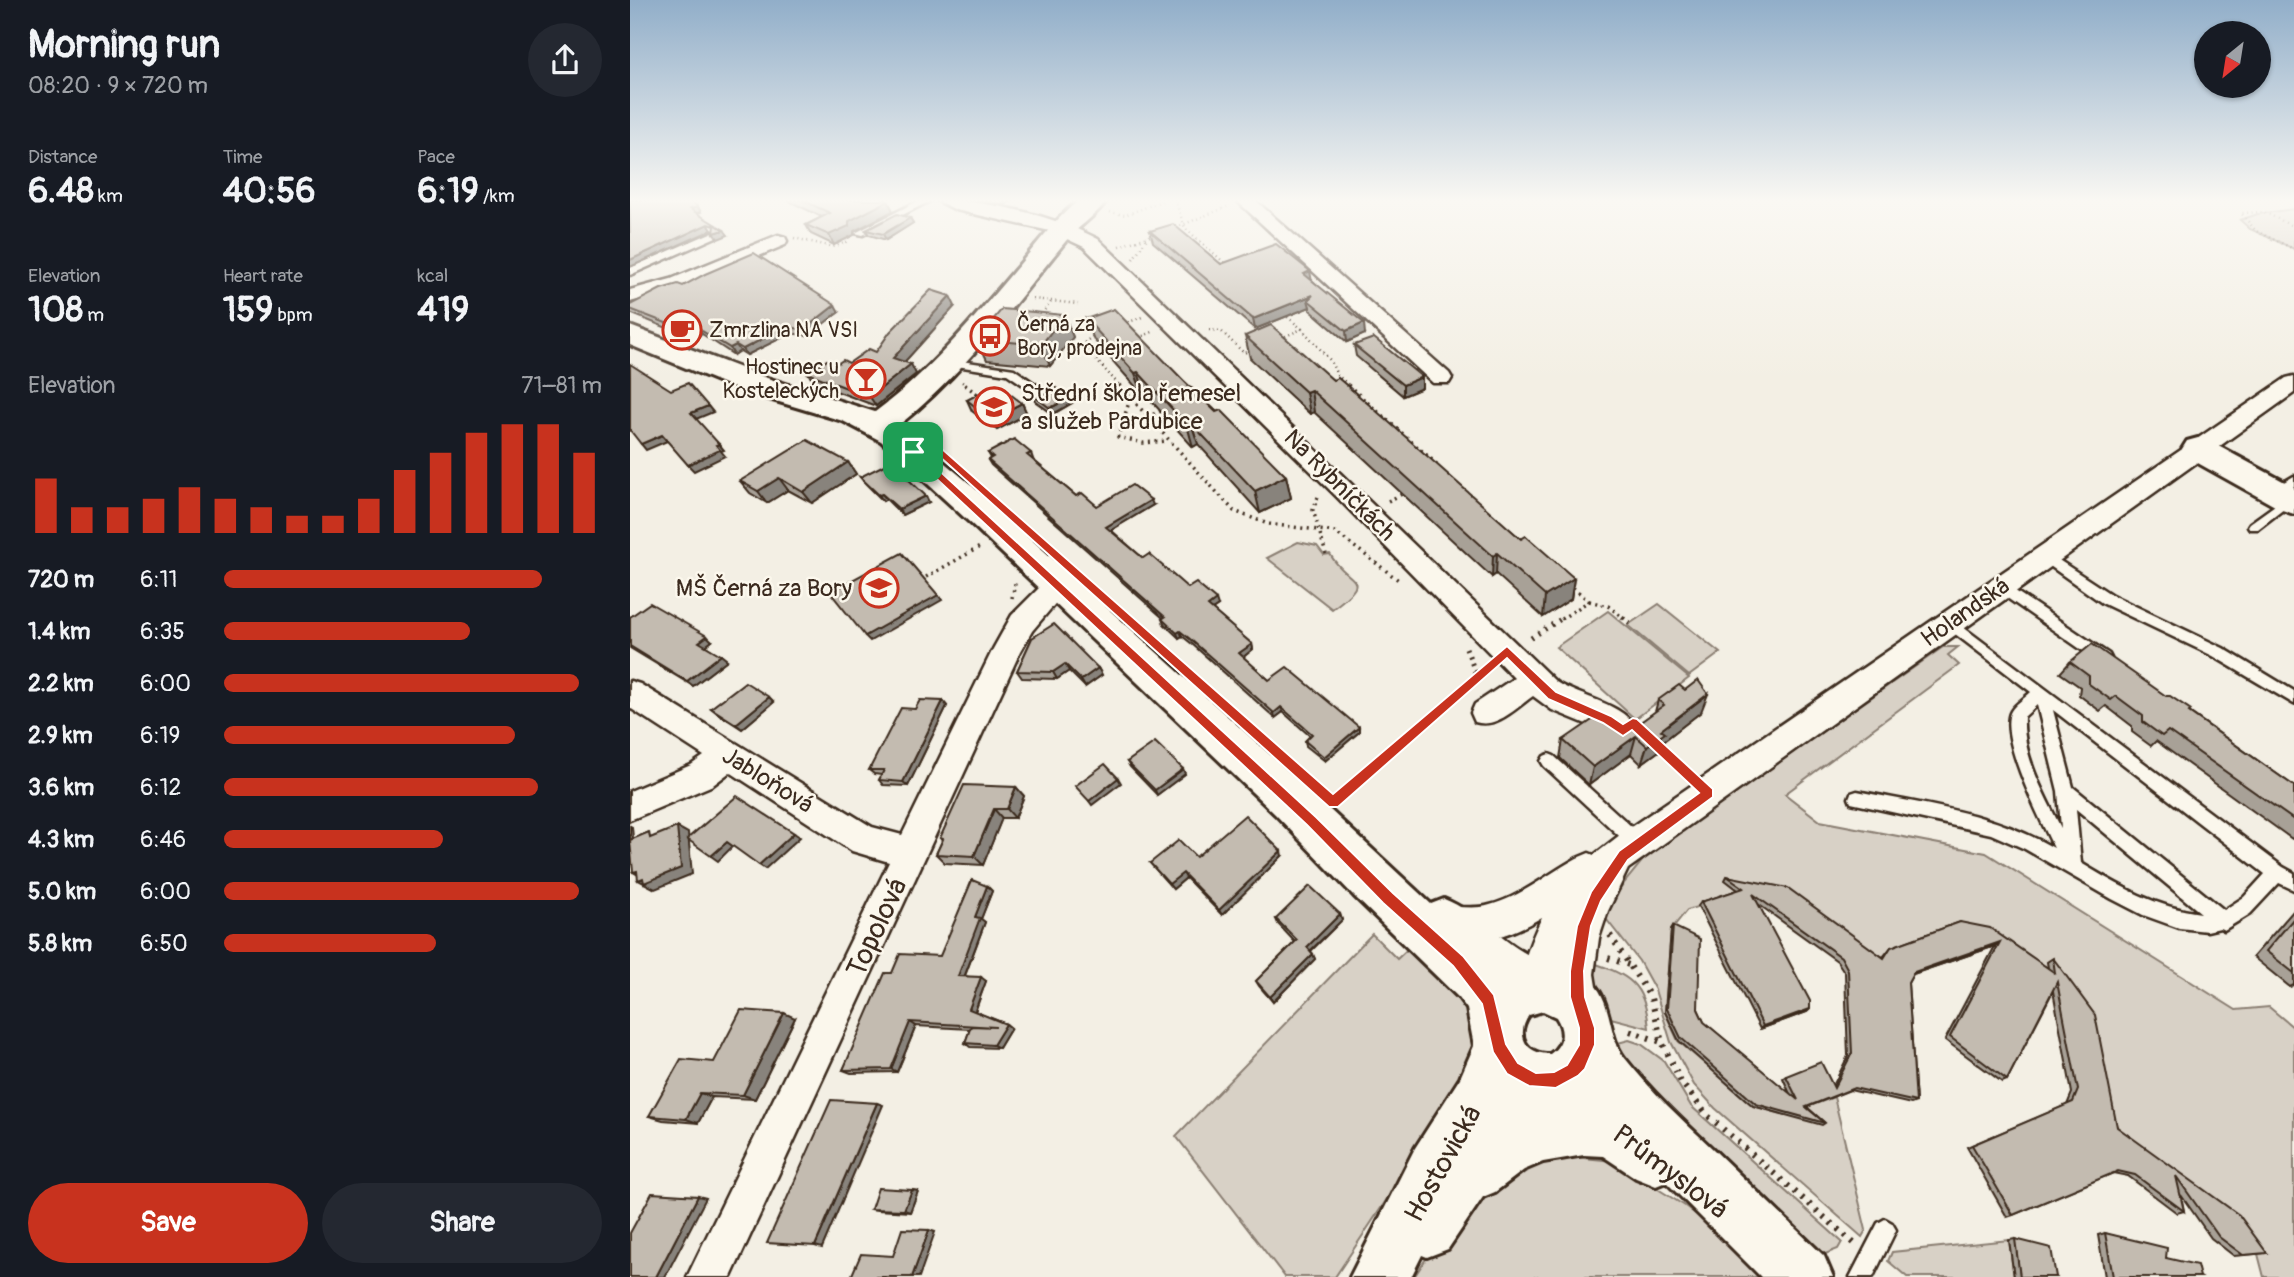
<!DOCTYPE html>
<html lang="en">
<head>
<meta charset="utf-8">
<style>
	:root { --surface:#171b24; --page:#242831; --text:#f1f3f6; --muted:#9ea1a6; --accent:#c8321e }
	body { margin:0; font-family:Pangolin,sans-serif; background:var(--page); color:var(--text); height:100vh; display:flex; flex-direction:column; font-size:26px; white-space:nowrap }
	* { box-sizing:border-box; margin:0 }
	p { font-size:23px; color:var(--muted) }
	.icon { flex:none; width:38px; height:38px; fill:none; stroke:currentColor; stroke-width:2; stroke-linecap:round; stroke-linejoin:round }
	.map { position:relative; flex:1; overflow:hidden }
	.panel { display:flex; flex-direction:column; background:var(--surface); width:630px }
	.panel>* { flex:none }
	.needle { width:46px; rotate:210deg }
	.buttons { position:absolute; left:1564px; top:21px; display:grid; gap:14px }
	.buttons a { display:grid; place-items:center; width:77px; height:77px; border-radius:50%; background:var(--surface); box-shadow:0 2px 5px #0004; font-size:35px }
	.pin { position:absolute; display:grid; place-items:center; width:60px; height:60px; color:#fff; margin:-30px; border-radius:14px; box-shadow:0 4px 10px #0006 }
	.round { display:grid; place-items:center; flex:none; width:74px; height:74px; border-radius:37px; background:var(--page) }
	.head { display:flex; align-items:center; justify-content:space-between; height:119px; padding:0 28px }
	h1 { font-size:38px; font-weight:700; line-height:52px }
	.metrics { display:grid; grid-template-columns:repeat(3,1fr); gap:10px; height:119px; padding:7px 28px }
	.metrics div { display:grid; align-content:center }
	.metrics b { font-size:35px; font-weight:700 }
	.metrics small { font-size:19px; font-weight:400 }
	.metrics p { font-size:19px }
	.chart { height:196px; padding:14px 28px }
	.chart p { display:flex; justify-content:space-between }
	.chart svg { width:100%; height:126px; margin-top:7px; stroke:var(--accent); stroke-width:6 }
	.primary-button { display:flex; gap:14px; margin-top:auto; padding:14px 28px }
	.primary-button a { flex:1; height:80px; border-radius:42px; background:var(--accent); color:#fff; font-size:28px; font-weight:700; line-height:80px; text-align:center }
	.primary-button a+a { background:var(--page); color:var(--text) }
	ul { padding:0 28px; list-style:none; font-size:23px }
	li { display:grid; grid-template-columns:112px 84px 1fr; align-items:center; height:52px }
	li i { height:18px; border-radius:9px; background:var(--accent) }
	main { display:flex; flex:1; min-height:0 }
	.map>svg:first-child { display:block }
	.green { fill:#d8d1c6; stroke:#8a7e72; stroke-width:2 }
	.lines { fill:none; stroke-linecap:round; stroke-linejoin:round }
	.lane-casing { stroke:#3b2a1e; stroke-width:5 }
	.street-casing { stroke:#3b2a1e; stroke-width:5 }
	.secondary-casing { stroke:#3b2a1e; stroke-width:6 }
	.path-far3 { stroke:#3b2a1e; stroke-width:2.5; stroke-dasharray:1 3.5; stroke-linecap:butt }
	.path-far2 { stroke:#3b2a1e; stroke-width:3.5; stroke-dasharray:2 4.5; stroke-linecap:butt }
	.path-far1 { stroke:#3b2a1e; stroke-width:5; stroke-dasharray:2 6; stroke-linecap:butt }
	.path { stroke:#3b2a1e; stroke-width:6; stroke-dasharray:2.5 7; stroke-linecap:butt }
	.lane { fill:#fbf7ec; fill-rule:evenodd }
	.street { fill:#fbf7ec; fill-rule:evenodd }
	.secondary { fill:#fbf7ec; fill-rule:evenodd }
	.wall { fill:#a8a197; stroke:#3b2a1e; stroke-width:2 }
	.shaded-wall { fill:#88837b; stroke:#3b2a1e; stroke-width:2 }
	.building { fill:#c3bbb0; stroke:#3b2a1e; stroke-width:2 }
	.route { fill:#c8321e; stroke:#fff; stroke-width:2; fill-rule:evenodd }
	.labels { text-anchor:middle; stroke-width:5; stroke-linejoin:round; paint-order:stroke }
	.far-poi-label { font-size:21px; fill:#3b2a1e; stroke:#fbf7ec; text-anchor:start }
	.poi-label { font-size:24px; fill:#3b2a1e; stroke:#fbf7ec; text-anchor:start }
	.street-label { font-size:24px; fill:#3b2a1e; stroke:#fbf7ec }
	.near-street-label { font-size:28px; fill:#3b2a1e; stroke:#fbf7ec }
</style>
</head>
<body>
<main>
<section class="panel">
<div class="head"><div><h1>Morning run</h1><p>08:20 · 9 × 720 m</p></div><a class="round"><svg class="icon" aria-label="share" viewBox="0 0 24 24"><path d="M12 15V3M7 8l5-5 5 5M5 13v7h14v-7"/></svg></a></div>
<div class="metrics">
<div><p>Distance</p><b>6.48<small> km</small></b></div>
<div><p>Time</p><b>40:56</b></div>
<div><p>Pace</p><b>6:19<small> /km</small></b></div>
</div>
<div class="metrics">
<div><p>Elevation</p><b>108<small> m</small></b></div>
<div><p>Heart rate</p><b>159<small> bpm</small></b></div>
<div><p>kcal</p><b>419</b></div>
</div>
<div class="chart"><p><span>Elevation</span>71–81 m</p>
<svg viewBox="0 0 160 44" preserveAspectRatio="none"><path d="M5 44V25M15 44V35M25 44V35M35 44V32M45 44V28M55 44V32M65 44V35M75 44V38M85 44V38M95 44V32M105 44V22M115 44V16M125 44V9M135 44V6M145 44V6M155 44V16"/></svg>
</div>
<ul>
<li><b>720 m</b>6:11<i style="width:84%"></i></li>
<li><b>1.4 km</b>6:35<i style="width:65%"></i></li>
<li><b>2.2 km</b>6:00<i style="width:94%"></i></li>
<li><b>2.9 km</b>6:19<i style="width:77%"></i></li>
<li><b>3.6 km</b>6:12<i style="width:83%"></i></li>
<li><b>4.3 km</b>6:46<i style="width:58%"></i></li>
<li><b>5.0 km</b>6:00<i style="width:94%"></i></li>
<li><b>5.8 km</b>6:50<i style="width:56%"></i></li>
</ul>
<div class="primary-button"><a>Save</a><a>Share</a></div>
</section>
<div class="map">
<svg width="1664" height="1277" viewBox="0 0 1664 1277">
	<rect width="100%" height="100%" fill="#f3efe4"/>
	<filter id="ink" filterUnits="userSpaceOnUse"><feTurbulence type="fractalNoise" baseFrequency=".0143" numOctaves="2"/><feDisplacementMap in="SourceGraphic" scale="14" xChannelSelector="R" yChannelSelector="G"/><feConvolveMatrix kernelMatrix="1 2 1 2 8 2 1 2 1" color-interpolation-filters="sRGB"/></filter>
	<g filter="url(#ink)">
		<g class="green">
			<path d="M1664 209V249L1620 229 1610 220 1628 214Z"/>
			<path d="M668 542 687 546 694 555 700 554C717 585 747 576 702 609L637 558Z"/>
			<path d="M1029 604 1090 653 1059 676 998 625Z"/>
			<path d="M978 611 1059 678 1005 719 926 647Z"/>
			<path d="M1313 647H1328L1318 655 1329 665 1155 794 1190 821 1356 853 1606 1010 1639 1007 1664 1028V1277H1634L1628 1254 1601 1217 1466 1135 1459 1019 1355 932 1244 972 1128 887 1057 910 1041 930 1035 1012 1048 1041 1124 1106 1156 1115 1204 1097 1236 1230 1232 1237 1085 1108 1064 1085 1041 1042 1025 990 1009 961 973 915 995 882 1017 855Z"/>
			<path d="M742 934 767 959 785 942 840 1004 847 1043 837 1079 705 1277H655L546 1136Z"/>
			<path d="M958 961C998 975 1015 982 1019 1028L969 1015Z"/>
			<path d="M999 1040 1011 1044 1034 1061 1061 1106 1212 1242 1208 1249 1185 1258 1070 1155 980 1045Z"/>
			<path d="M925 1155 983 1161 1055 1206 1112 1250 1139 1277H784L828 1210 873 1170Z"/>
			<path d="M1379 1240 1384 1277H1277L1258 1261 1262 1252Z"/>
		</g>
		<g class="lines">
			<g class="lane-casing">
				<g id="lane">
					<path d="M290 200H302L233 235 225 233Z"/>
					<path d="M83 232 86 233V237L0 275V268Z"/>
					<path d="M318 359 384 369 421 395 415 398 411 397 377 374 314 364 313 362Z"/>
					<path d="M1664 476V486L1650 495H1642L1640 492 1642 489Z"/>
					<path d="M1659 495 1664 497 1663 502 1628 529H1620L1618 526 1620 523Z"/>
					<path d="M1415 551 1482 595 1593 648 1664 691V704L1583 656 1472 603 1410 559 1408 556Z"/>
					<path d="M1372 582 1479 654 1481 658 1479 662H1469L1367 591 1365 587 1367 583Z"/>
					<path d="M1321 618 1653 867 1664 873V890L1649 883 1620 914 1594 930 1590 928 1577 931 1549 928 1513 915 1482 899 1395 849 1361 834 1221 803 1219 798 1221 793 1227 791C1297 805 1361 812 1424 848 1412 823 1367 735 1381 711 1385 704 1395 698 1401 692L1316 627 1314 623 1316 619ZM1407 705 1428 791 1431 828C1414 794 1392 755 1394 717ZM1423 710 1635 874 1614 897 1594 910 1443 787ZM1446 809 1571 913C1527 908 1489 886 1451 863Z"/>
					<path d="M919 754 924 756 1013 837 1015 842 1013 847 1007 850 1001 847 914 766 911 761 914 756Z"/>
					<path d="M1255 1219 1262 1223 1266 1230 1243 1277H1220L1248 1223Z"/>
				</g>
			</g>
			<g class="street-casing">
				<g id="street">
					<path d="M306 200C357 200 422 215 468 239L926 682C951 698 995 703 1008 731L1004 740 993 744 982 740 966 728 922 710 903 696C886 708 867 729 845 722L841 713 845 704 884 678 707 497 454 247 420 231 326 210Z"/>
					<path d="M606 200H625L819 373 822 378 819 383H803Z"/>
					<path d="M148 235 155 237 157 241 155 245 55 287 0 302V290L41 279Z"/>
					<path d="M1664 376V393L998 869 978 911 969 938 964 974 970 1011 965 1024 952 1029 939 1024 929 993 928 978 922 998 909 1003 896 998C886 973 901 940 912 917 878 937 844 949 806 934L801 922 806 910C823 903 841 911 860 905 891 897 919 873 947 858L959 853 964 855 995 831 1656 378Z"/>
					<path d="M427 576 436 579 440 586 402 631 390 652 101 1277H57L259 862 222 851 100 772 83 785 0 820V791L61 765 74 756 0 708V681L10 684 242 827 272 835 363 649 382 615 418 579Z"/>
				</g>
			</g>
			<g class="secondary-casing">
				<g id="secondary">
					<path d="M449 200H477C466 216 447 227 435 242 383 305 334 374 269 425L339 483 655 768 801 904 814 899C849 913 874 945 907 959 925 967 945 967 961 981 983 1001 977 1035 994 1057 1021 1091 1052 1120 1083 1149 1120 1185 1157 1220 1194 1256L1203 1277H1131L1036 1182 1026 1186 1006 1178 973 1156 954 1155 913 1162 894 1170 865 1192 853 1197 818 1249 797 1257 792 1255 781 1277H720L785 1148 830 1078 844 1046 837 1009 829 998 724 896 645 814 347 529 251 441 213 421 112 391 0 345V326L134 377 245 412C298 373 341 322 384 271 405 247 424 220 449 200ZM913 1011 926 1017C935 1031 934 1044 920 1054 896 1054 885 1036 899 1015Z"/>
					<path d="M1568 438 1579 441 1664 487V514L1652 510 1557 457 1552 449 1557 441Z"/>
				</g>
			</g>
			<g class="path-far3">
				<path d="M545 200 555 228 597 265"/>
				<path d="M480 212 495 215 535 200"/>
				<path d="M1664 227 1634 212 1611 213 1626 231 1664 249"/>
				<path d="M542 229 599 206"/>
				<path d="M164 238 203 247 219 241"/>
				<path d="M489 246 524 235"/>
				<path d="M503 259 518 237"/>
				<path d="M403 299 448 304"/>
				<path d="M654 314 672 329"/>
				<path d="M409 317 421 302"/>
				<path d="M494 324 512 317"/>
				<path d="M579 330 591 331 614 353 623 349"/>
				<path d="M466 334 455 342 456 349 490 386"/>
				<path d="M513 336 525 331"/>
				<path d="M651 338 672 329 700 360 707 375 720 386"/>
				<path d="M332 382 338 386"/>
			</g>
			<g class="path-far2">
				<path d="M335 385 350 396"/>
				<path d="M489 385 604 511 638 524 705 532 771 582"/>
				<path d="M718 385 809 466"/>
				<path d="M500 399 488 437 513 443 538 441"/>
				<path d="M517 417 536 409"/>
				<path d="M688 497 683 510 696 554"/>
				<path d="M758 501 776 492"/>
				<path d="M296 577 350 547"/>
				<path d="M382 598 386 579"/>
				<path d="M959 601 978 606 995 619"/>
				<path d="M931 619 959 601 940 585"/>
			</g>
			<g class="path-far1">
				<path d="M992 617 1000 623"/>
				<path d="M901 638 934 617"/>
				<path d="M836 648 847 677"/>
				<path d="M1028 746 1060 776"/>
				<path d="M703 802 860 665"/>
			</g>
			<g class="path">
				<path d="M980 935 1021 998 1032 1042 1051 1082 1077 1115 1225 1244"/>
				<path d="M978 958 1002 966"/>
				<path d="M1000 1031 1031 1042"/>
			</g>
			<use href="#lane" class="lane"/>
			<use href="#street" class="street"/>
			<use href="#secondary" class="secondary"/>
		</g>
		<g class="wall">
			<path d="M157 200H256L258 201 263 211 224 231V235L204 245 181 234 176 225 192 217Z"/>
			<path d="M345 200H382L375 205Z"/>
			<path d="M280 218 283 223 256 240 239 235 236 230Z"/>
			<path d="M520 231 591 264 682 280 735 334 717 342 680 310V307L625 329 523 242Z"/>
			<path d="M53 286 209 312 177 336 161 333 117 355 110 351 104 355 72 334 64 339 0 313V305Z"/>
			<path d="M325 306 274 362 286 374 246 406 184 383 178 373 219 363 246 352Z"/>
			<path d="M434 315 443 337 420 366 357 360 347 339Z"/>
			<path d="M456 319 555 382 656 476 661 498 630 513 568 444 563 447 515 394 513 395 464 340Z"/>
			<path d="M615 336 703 380 891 539 944 578 941 599 913 617 866 574 862 577 684 412 680 414 620 358Z"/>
			<path d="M724 345 792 377V388L773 396 726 356Z"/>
			<path d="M404 396 442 403 423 414 406 402Z"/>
			<path d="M337 400 392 403 397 414 367 430 342 411Z"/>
			<path d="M358 453H401L403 459H402L446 496 467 506 523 505 481 530 513 558 558 588 588 606 582 610 622 644 623 649 613 657 639 680 729 727V732L695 761 676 746 675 741 680 736 653 712 645 718 562 644 552 636 549 638 534 624 532 619 533 618 361 465 358 460 361 458Z"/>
			<path d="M218 462 226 474 182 503 158 490 137 503 120 493 110 481Z"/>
			<path d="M230 477 299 502 272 515 256 499 253 501 234 482Z"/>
			<path d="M0 617 82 641 76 646 97 660 63 686 0 648Z"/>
			<path d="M402 638 468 668 472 675 455 687 439 671 427 679 392 678 387 671Z"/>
			<path d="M1440 662 1559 712 1664 786V837L1662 839 1526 741 1521 746 1502 732V726L1476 706 1470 711 1449 695 1450 687 1430 673Z"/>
			<path d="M139 697 144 702 112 729 87 713 81 708Z"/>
			<path d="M1028 700 1071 712 1031 743 1029 751 1011 764 1001 754 959 785 930 758 933 740 986 724 1001 729 1025 712Z"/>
			<path d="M313 701 317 706 278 786 253 785 249 780 252 775 244 774 239 770 285 709Z"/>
			<path d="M497 762 553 769 555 774 527 795 500 767Z"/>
			<path d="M386 787 394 796 385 818H372L353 865 315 863 306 854 312 841 310 838Z"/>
			<path d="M652 856 592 915 556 878 543 889 520 863 566 857Z"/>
			<path d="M1097 876 1253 957 1261 947 1330 922 1418 968 1417 962 1423 958 1487 1127 1637 1253 1604 1256 1581 1238 1551 1195 1554 1211 1547 1213 1498 1176 1483 1173 1383 1215 1377 1217 1337 1147 1437 1105 1442 1093 1423 991 1377 1080 1372 1082 1315 1040 1365 946 1283 974 1278 983 1286 1102 1281 1104 1220 1090 1177 1107 1195 1123 1192 1125 1123 1106 1049 1041 1035 1012 1041 929 1043 926 1068 1009 1074 1022 1160 1094 1153 1078 1156 1076 1203 1086 1218 1056 1215 973 1207 961 1128 904 1180 1009 1177 1012 1130 1029 1068 906 1071 902 1108 890 1095 880Z"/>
			<path d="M357 886 362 891 351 919 355 922 335 976 356 981 345 1012 376 1024 381 1028 369 1048 340 1047 335 1043 340 1029 286 1026 267 1072 221 1073 213 1070 262 973 310 956Z"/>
			<path d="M1664 910V985L1660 987 1623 957Z"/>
			<path d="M710 914 712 920 681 951 685 959 643 1002 629 986 626 981 665 942 648 924 646 919Z"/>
			<path d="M165 1018 125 1099 82 1097 68 1123 33 1120 19 1116 84 1062Z"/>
			<path d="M282 1190 288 1191 280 1212 247 1210 241 1209Z"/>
			<path d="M1475 1233 1536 1258 1570 1277H1475L1468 1235Z"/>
			<path d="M1385 1239 1426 1277H1384L1379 1240Z"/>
		</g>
		<g class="shaded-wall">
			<path d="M373 200H382L375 205Z"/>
			<path d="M258 201 263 211 224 231V235L204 245 199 235 219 221Z"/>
			<path d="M68 207 71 212 64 214 60 209Z"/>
			<path d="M280 218 283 223 256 240 253 234Z"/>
			<path d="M78 224 82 230 0 267V260Z"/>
			<path d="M94 230 98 235 88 239 84 233Z"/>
			<path d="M680 271 682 282 674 274Z"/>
			<path d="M683 295 678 300 680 307 625 329 623 319Z"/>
			<path d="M320 296 325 306 269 368 263 358Z"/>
			<path d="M205 305 209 312 177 336 173 330Z"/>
			<path d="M434 315 443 337 420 366 411 345Z"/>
			<path d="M734 323 735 334 717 342 716 331Z"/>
			<path d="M157 326 161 333 117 355 113 349Z"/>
			<path d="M67 328 72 334 64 339 59 332Z"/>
			<path d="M106 345 110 351 104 355 100 348Z"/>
			<path d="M281 364 286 374 246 406 240 397Z"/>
			<path d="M508 372 515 394 513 395 505 373Z"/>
			<path d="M792 377V388L773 396V385Z"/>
			<path d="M681 390 684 412 680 414 676 392Z"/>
			<path d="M440 398 442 403 423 414 420 408Z"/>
			<path d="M392 403 397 414 367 430 361 419Z"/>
			<path d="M78 406 83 412 66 419 61 413Z"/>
			<path d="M561 423 568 444 563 447 557 425Z"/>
			<path d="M32 435 37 441 16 450 11 444Z"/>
			<path d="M89 444 94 450 91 451 95 456 64 471 58 465Z"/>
			<path d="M218 462 226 474 182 503 173 492Z"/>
			<path d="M656 476 661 498 630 513 625 491Z"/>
			<path d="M149 478 158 490 137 503 128 491Z"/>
			<path d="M252 494 256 499 253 501 249 495Z"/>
			<path d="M296 496 299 502 272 515 269 509Z"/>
			<path d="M521 500 523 505 478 532 476 527Z"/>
			<path d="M867 553 866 574 862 577 863 556Z"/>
			<path d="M944 578 941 599 913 617 915 596Z"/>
			<path d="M308 595 312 600 240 641 235 636Z"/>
			<path d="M586 600 588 606 579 612 578 606Z"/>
			<path d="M550 631 552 636 549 638 547 633Z"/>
			<path d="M77 636 82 641 74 647 69 642Z"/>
			<path d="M622 644 623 649 611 659 609 653Z"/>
			<path d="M91 655 97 660 63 686 57 681Z"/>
			<path d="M435 664 439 671 427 679 423 672Z"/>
			<path d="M468 668 472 675 455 687 451 680Z"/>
			<path d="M1078 694 1071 712 1031 743 1029 751 1011 764 1017 746 1031 730Z"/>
			<path d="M139 697 144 702 112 729 106 724Z"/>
			<path d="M313 701 317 706 278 786 273 782Z"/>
			<path d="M651 707 653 712 645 718 644 713Z"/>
			<path d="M729 727V732L695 761 694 757Z"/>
			<path d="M1006 736 1001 754 959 785 963 767Z"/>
			<path d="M553 769 555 774 527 795 525 790Z"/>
			<path d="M488 778 491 783 462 805 459 801Z"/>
			<path d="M386 787 394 796 385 818 377 809Z"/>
			<path d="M364 809 372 818 353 865 344 856Z"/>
			<path d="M0 826 2 827 5 861 0 863Z"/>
			<path d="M47 827 58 833 62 874 25 889 8 880 13 878 3 872 7 871Z"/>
			<path d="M164 833 170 837 135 869 129 865Z"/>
			<path d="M97 842 103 846 88 861 81 856Z"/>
			<path d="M651 851 652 856 592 915 589 910Z"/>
			<path d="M553 873 556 878 543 889 539 884Z"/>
			<path d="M357 886 362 891 351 919 355 922 333 980 328 976 345 917Z"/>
			<path d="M710 914 712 920 679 952 677 947Z"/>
			<path d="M1370 942 1365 946 1280 975 1284 972Z"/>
			<path d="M683 954 685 959 643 1002 640 997Z"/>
			<path d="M351 977 356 981 344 1013 339 1009Z"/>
			<path d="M1180 1009 1177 1012 1130 1029 1133 1026Z"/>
			<path d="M154 1013 165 1018 125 1099 113 1095Z"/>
			<path d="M280 1022 286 1026 267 1072 261 1069Z"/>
			<path d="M376 1024 381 1028 369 1048 363 1045Z"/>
			<path d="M70 1093 82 1097 68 1123 56 1119Z"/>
			<path d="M247 1103 253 1105 192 1248 185 1246Z"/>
			<path d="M282 1190 288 1191 280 1212 274 1210Z"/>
			<path d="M68 1196 76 1198 35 1277H26Z"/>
			<path d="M299 1230 305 1232 289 1277H282Z"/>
		</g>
		<g class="building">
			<path d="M0 200H60L68 207 60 209 94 230 84 233 85 226 78 224 0 260Z"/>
			<path d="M172 200H256L258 201 219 221V226L199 235 176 225 200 213Z"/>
			<path d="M267 214 280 218 253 234 236 230Z"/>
			<path d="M543 224 591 264 646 244 680 271 674 274 734 323 716 331 678 300 683 295 623 319 520 231Z"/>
			<path d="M124 253 205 305 173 330 157 326 113 349 106 345 100 348 67 328 59 332 0 309V305L31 289 48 284 53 286 75 274Z"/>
			<path d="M301 290 320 296 263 358 281 364 240 397 178 373 197 360 207 364 213 360 219 363 239 349 246 352 260 332Z"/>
			<path d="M372 309 434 315 411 345 347 339Z"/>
			<path d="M484 309 555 382 586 412 591 410 656 476 625 491 561 423 557 425 508 372 505 373 456 319Z"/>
			<path d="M641 325 703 380 708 378 743 408 891 539 896 536 944 578 915 596 867 553 863 556 681 390 676 392 615 336Z"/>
			<path d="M744 338 792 377 773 385 724 345Z"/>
			<path d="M0 364 41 390 58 383 78 406 61 413 89 444 86 445 90 450 58 465 32 435 11 444 0 430Z"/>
			<path d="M367 384 392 403 361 419 337 400Z"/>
			<path d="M423 386 440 398 420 408 404 396 420 392Z"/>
			<path d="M384 439 401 453 397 455 446 496 452 493 467 506 502 485 521 500 476 527 513 558 519 554 558 588 566 583 586 600 578 606 622 644 609 653 639 680 657 667 729 727 694 757 675 741 682 734 651 707 644 713 560 639 550 631 547 633 532 619 535 617 358 460 363 457 358 453Z"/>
			<path d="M177 440 218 462 173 492 149 478 128 491 110 481Z"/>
			<path d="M260 462 296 496 269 509 252 494 249 495 230 477Z"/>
			<path d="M272 553 308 595 235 636 200 592Z"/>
			<path d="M20 603 77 636 69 642 91 655 57 681 0 646V617Z"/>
			<path d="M424 624 468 668 451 680 435 664 423 672 387 671 402 638Z"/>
			<path d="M1462 644 1536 696H1540L1561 710 1559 712 1664 786V820L1538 731 1532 736 1513 722V716L1486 696 1481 700 1459 684V676L1440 662Z"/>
			<path d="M1068 680 1078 694 1031 730 1035 733 1017 746 1006 736 963 767 933 740 971 714 986 724 1001 729 1034 705 1028 700 1049 685 1055 690Z"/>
			<path d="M115 682 139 697 106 724 81 708Z"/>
			<path d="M290 700 313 701 273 782 249 780 254 770H239L271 708 285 709Z"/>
			<path d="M525 742 553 769 525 790 497 762Z"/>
			<path d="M475 764 488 778 459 801 445 786Z"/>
			<path d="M334 785 386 787 377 809H364L344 856 306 854 313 839 310 838Z"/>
			<path d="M107 796 164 833 129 865 97 842 81 856 57 839Z"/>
			<path d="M615 815 651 851 589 910 553 873 539 884 520 863 549 840 566 857Z"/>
			<path d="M47 827 51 868 14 883 13 878 8 880 7 871 3 872 0 840 19 832 20 838Z"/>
			<path d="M1097 876 1158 888 1254 958 1261 947 1330 922 1360 928 1425 973 1423 958 1465 1015 1487 1127 1609 1215 1637 1253 1613 1255 1589 1237 1546 1176 1554 1211 1505 1175 1488 1171 1383 1215 1342 1145 1443 1102 1448 1090 1427 982 1377 1080 1320 1037 1370 942 1284 972 1278 983 1286 1102 1224 1088 1176 1107 1195 1123 1126 1104 1051 1038 1037 1009 1043 926 1070 939 1068 1009 1074 1022 1168 1100 1156 1076 1191 1062 1204 1088 1222 1053 1218 970 1211 957 1123 894 1180 1001V1009L1133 1026 1071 902 1114 888Z"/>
			<path d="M342 880 357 886 345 917 350 918 328 976 351 977 339 1009 376 1024 363 1045 335 1043 341 1026 366 1027 280 1022 261 1069 213 1070 255 973H262L270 954 310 956Z"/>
			<path d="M680 886 710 914 677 947 683 954 640 997 626 981 667 940 646 919Z"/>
			<path d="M1664 918V973L1636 951Z"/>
			<path d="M111 1010 154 1013 113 1095 70 1093 56 1119 19 1116 51 1059 84 1062Z"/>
			<path d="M201 1100 247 1103 185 1246 137 1243Z"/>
			<path d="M248 1188 282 1190 274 1210 241 1209Z"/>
			<path d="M22 1193 68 1196 26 1277H0V1233Z"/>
			<path d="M272 1229 299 1230 282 1277H221L231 1254 263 1256Z"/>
			<path d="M1475 1233 1537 1248 1536 1258 1567 1265 1570 1277H1483Z"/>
			<path d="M1385 1239 1421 1248 1426 1277H1390Z"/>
		</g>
	</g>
	<linearGradient id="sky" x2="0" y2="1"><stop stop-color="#91aec9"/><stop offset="0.53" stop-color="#faf8f3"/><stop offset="1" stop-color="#faf8f3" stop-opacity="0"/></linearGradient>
	<rect width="1664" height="379" fill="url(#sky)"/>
	<path class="route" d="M296 441H303L703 794 877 646 926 692 981 716 993 724 1003 718 1007 719 1083 789V797L998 860 971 901 961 926 954 971 955 997 965 1028V1045L955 1069 948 1076 926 1088 899 1086 877 1074 863 1052 852 1004 823 966 753 903 677 825 280 454V450ZM299 447 699 807H708L877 658 918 699 973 723 993 736 1002 730 1069 793 989 851 961 892 947 926 940 971V997L949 1028V1045L937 1065 924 1072 906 1073 888 1063 876 1044 864 995 833 956 763 893 686 817 289 452Z"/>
	<defs>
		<g id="cafe-ring" transform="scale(2.0125)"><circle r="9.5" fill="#fbf7ec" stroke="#c8321e" stroke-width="1.5"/><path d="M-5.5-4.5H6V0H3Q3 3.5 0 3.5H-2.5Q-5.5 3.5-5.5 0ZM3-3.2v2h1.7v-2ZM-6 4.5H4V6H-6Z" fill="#c8321e"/></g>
		<g id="bus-ring" transform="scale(2.0125)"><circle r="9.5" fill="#fbf7ec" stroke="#c8321e" stroke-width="1.5"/><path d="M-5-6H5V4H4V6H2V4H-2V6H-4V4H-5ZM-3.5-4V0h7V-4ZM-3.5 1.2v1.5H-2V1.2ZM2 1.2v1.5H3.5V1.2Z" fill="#c8321e"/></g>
		<g id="bar-ring" transform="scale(2.0125)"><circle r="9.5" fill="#fbf7ec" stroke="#c8321e" stroke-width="1.5"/><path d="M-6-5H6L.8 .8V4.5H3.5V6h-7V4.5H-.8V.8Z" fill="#c8321e"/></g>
		<g id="school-ring" transform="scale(2.0125)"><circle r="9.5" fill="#fbf7ec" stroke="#c8321e" stroke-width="1.5"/><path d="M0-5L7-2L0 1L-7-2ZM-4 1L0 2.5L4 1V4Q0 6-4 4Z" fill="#c8321e"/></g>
	</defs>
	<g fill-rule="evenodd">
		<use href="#cafe-ring" x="52" y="330"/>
		<use href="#bus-ring" x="360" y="336"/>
		<use href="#bar-ring" x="236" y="379"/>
		<use href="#school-ring" x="364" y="407"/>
		<use href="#school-ring" x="249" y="588"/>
	</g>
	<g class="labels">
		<g class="far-poi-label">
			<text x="387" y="331">Černá za<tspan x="387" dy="24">Bory, prodejna</tspan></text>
			<text x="79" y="337">Zmrzlina NA VSI</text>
			<text x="209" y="374" text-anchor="end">Hostinec u<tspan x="209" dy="24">Kosteleckých</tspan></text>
		</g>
		<g class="poi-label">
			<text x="391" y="401">Střední škola řemesel<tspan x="391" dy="28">a služeb Pardubice</tspan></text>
			<text x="222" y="596" text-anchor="end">MŠ Černá za Bory</text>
		</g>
		<g class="street-label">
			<text transform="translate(710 485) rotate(45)" y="8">Na Rybníčkách</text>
			<text transform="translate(1335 612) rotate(-35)" y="8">Holandská</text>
			<text transform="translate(138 780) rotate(32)" y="8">Jabloňová</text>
		</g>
		<g class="near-street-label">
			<text transform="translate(246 927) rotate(-65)" y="10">Topolová</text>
			<text transform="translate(812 1163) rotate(-61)" y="10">Hostovická</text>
			<text transform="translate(1041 1171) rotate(37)" y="10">Průmyslová</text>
		</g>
	</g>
</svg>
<div class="buttons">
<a><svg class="needle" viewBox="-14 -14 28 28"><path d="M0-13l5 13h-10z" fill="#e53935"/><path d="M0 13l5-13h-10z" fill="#9ea1a6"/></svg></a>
</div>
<div class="pin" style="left:283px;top:452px;background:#1e9e55"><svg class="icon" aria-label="arrive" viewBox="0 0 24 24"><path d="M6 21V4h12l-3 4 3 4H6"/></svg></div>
</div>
</main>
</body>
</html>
